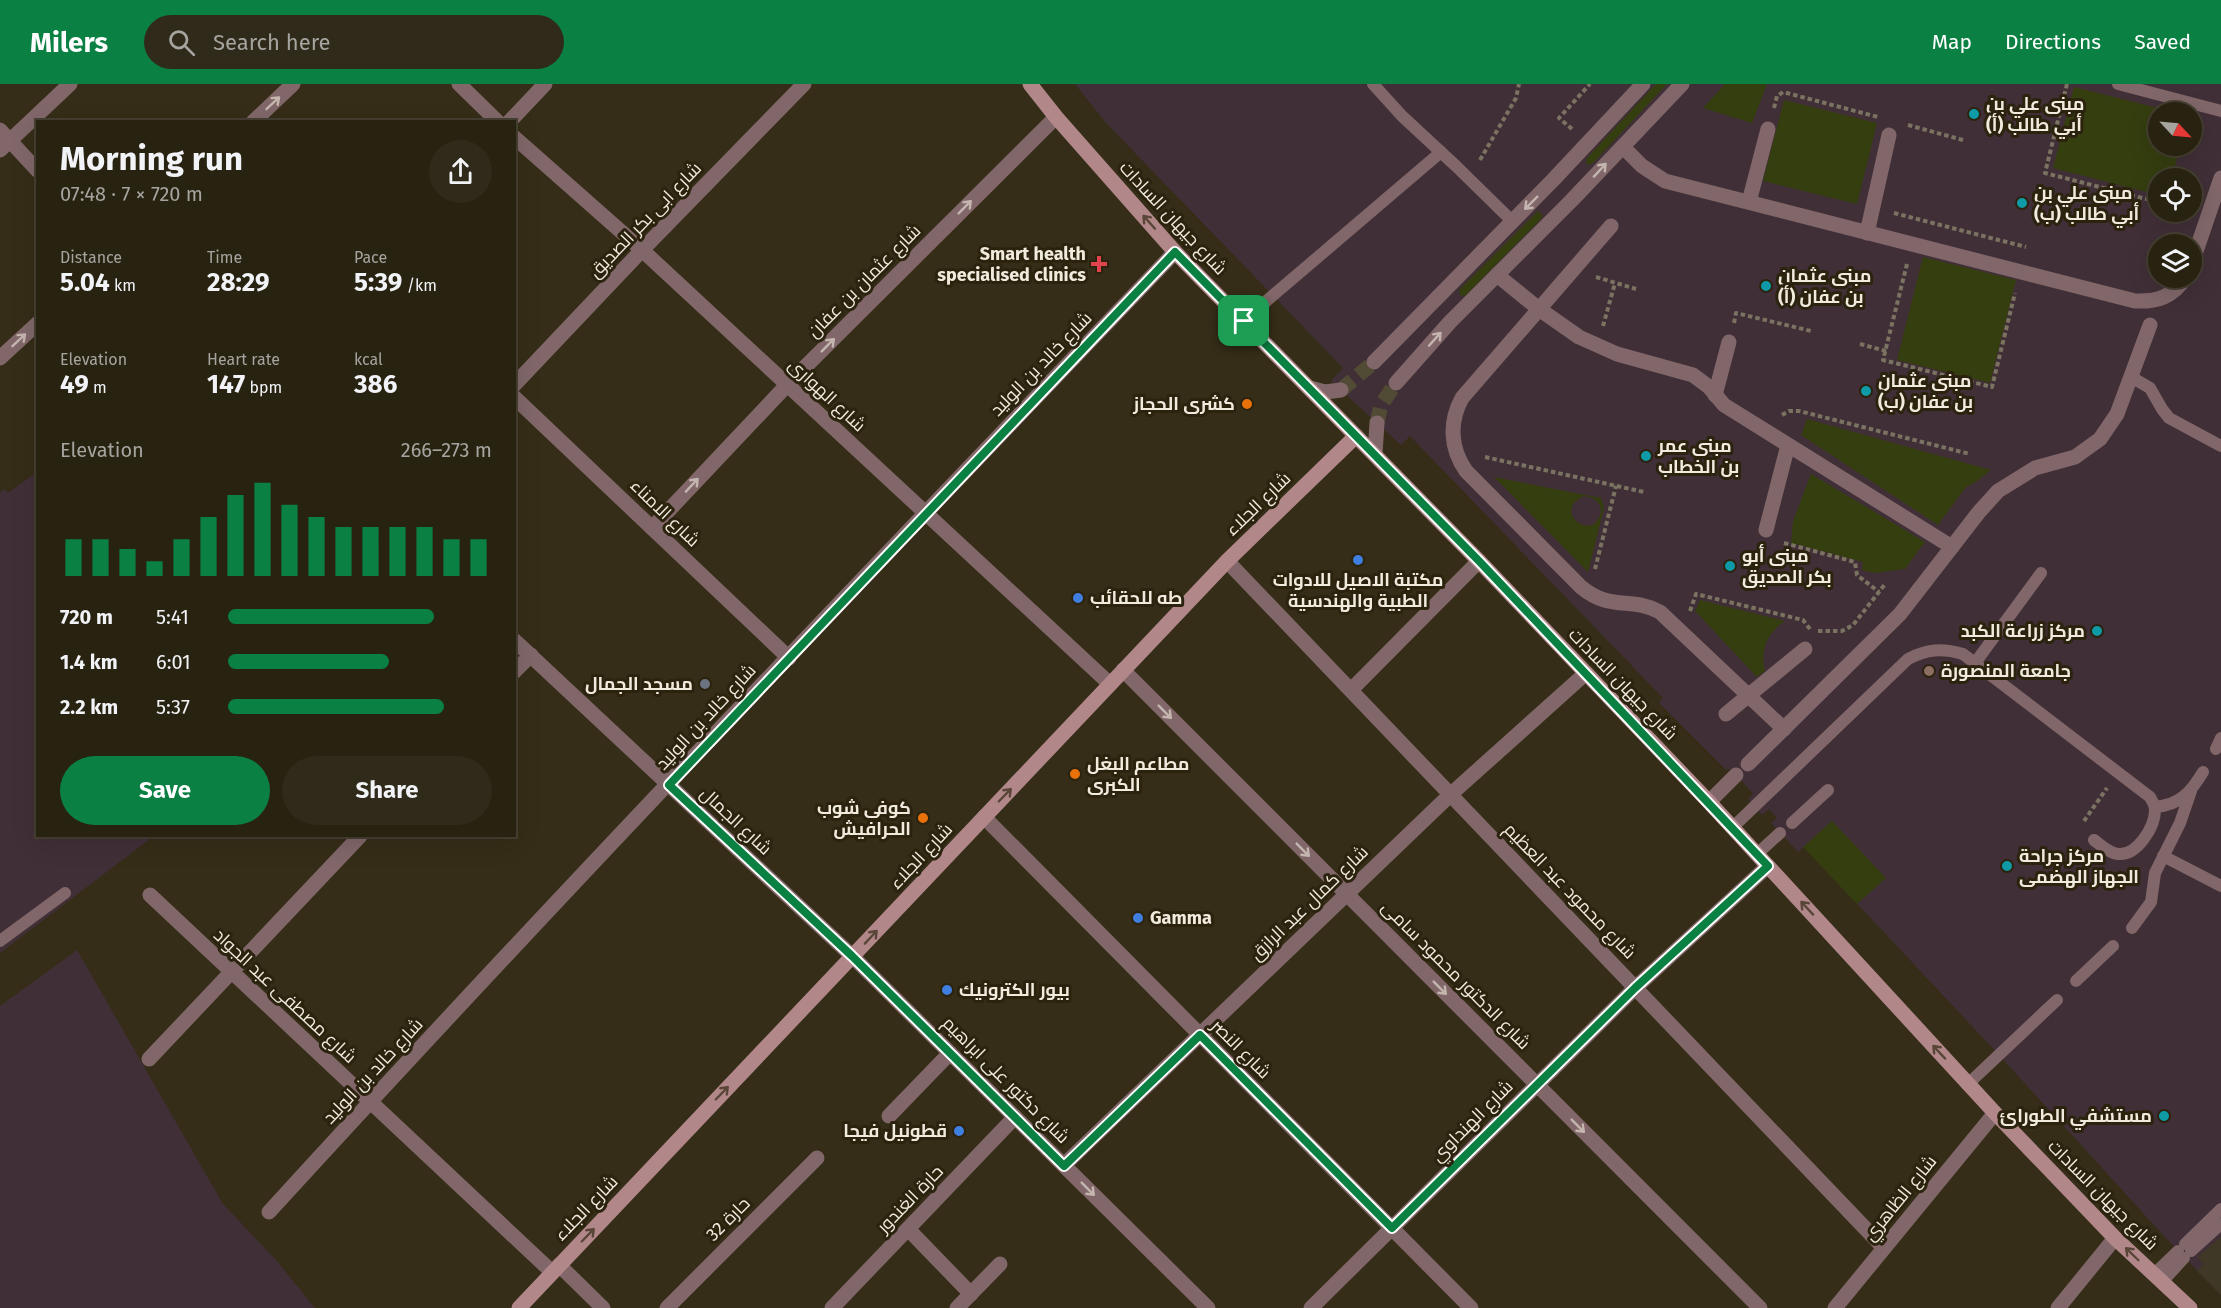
<!DOCTYPE html>
<html lang="en">
<head>
<meta charset="utf-8">
<style>
	:root { --surface:#282211; --page:#302a1a; --text:#f1f3f6; --muted:#a5a49f; --line:#443f31; --accent:#0b8043 }
	body { margin:0; font-family:"Fira Sans",Cairo,sans-serif; background:var(--page); color:var(--text); height:100vh; display:flex; flex-direction:column; font-size:22px; white-space:nowrap }
	* { box-sizing:border-box; margin:0 }
	p { font-size:20px; color:var(--muted) }
	.icon { flex:none; width:33px; height:33px; fill:none; stroke:currentColor; stroke-width:2; stroke-linecap:round; stroke-linejoin:round }
	.map { position:relative; flex:1; overflow:hidden }
	.drawer { position:absolute; left:36px; top:36px; width:480px; height:717px; display:flex; flex-direction:column; background:var(--surface); border-radius:0px; box-shadow:0 6px 24px #0002,0 0 0 2px var(--line) }
	.drawer>* { flex:none }
	.needle { width:39px; rotate:116deg }
	.controls { position:absolute; left:2148px; top:18px; display:grid; gap:12px }
	.controls a { display:grid; place-items:center; width:54px; height:54px; border-radius:50%; background:var(--surface); box-shadow:0 6px 24px #0002,0 0 0 2px var(--line); font-size:30px }
	.pin { position:absolute; display:grid; place-items:center; width:51px; height:51px; color:#fff; margin:-26px; border-radius:12px; box-shadow:0 3px 9px #0006 }
	.round { display:grid; place-items:center; flex:none; width:63px; height:63px; border-radius:32px; background:var(--page) }
	.overview { display:flex; align-items:center; justify-content:space-between; height:102px; padding:0 24px }
	h1 { font-size:33px; font-weight:700; line-height:45px }
	.stats { display:grid; grid-template-columns:repeat(3,1fr); gap:9px; height:102px; padding:6px 24px }
	.stats div { display:grid; align-content:center }
	.stats b { font-size:26px; font-weight:700 }
	.stats small { font-size:16px; font-weight:400 }
	.stats p { font-size:16px }
	.chart { height:168px; padding:12px 24px }
	.chart p { display:flex; justify-content:space-between }
	.chart svg { width:100%; height:108px; margin-top:6px; stroke:var(--accent); stroke-width:6 }
	.primary-button { display:flex; gap:12px; margin-top:auto; padding:12px 24px }
	.primary-button a { flex:1; height:69px; border-radius:36px; background:var(--accent); color:#fff; font-size:24px; font-weight:700; line-height:69px; text-align:center }
	.primary-button a+a { background:var(--page); color:var(--text) }
	ul { padding:0 24px; list-style:none; font-size:20px }
	li { display:grid; grid-template-columns:96px 72px 1fr; align-items:center; height:45px }
	li i { height:15px; border-radius:8px; background:var(--accent) }
	header { display:flex; align-items:center; gap:36px; box-sizing:border-box; height:84px; padding:0 30px; background:var(--accent); color:#fff }
	header strong { font-size:28px }
	nav { display:flex; gap:33px; margin-inline-start:auto; font-size:21px }
	.search { width:420px; height:54px; background:var(--page); display:flex; align-items:center; gap:15px; box-sizing:border-box; padding:0 21px; border-radius:33px; color:var(--muted); font-size:22px }
	.map>svg:first-child { display:block }
	.education { fill:#412f37; fill-rule:evenodd }
	.medical { fill:#403827 }
	.green { fill:#353e0f; fill-rule:evenodd }
	.lines { fill:none; stroke-linecap:round; stroke-linejoin:round }
	.street-tunnel { stroke:#514a35; stroke-width:15; stroke-dasharray:15 8; stroke-linecap:butt }
	.path { stroke:#7b7361; stroke-width:4; stroke-dasharray:4.5 3; stroke-linecap:butt }
	.lane { stroke:#816769; stroke-width:12 }
	.street { stroke:#816769; stroke-width:15 }
	.secondary { stroke:#b1878a; stroke-width:15 }
	.oneway { stroke:#c4b6af }
	.oneway2 { stroke:#5a4639 }
	.route-casing { stroke:#fff; stroke-width:12 }
	.route { stroke:#0b8043; stroke-width:8 }
	.culture-dot { fill:#0f9aa8; stroke:#2b230e; stroke-width:2 }
	.health-dot { fill:#e0444e; stroke:#2b230e; stroke-width:2 }
	.food-dot { fill:#e8710a; stroke:#2b230e; stroke-width:2 }
	.shop-dot { fill:#3f7fe0; stroke:#2b230e; stroke-width:2 }
	.education-dot { fill:#8d6e63; stroke:#2b230e; stroke-width:2 }
	.worship-dot { fill:#6b7280; stroke:#2b230e; stroke-width:2 }
	.labels { text-anchor:middle; stroke-width:6; stroke-linejoin:round; paint-order:stroke }
	.poi-label { font-size:18px; font-weight:bold; fill:#f1ebde; stroke:#2b230e; text-anchor:start }
	.street-label { font-size:18px; fill:#f1ebde; stroke:#2b230e }
</style>
</head>
<body>
<header>
<strong>Milers</strong>
<div class="search"><svg class="icon" aria-label="search" viewBox="0 0 24 24"><circle cx="10" cy="10" r="6"/><path d="M15 15l6 6"/></svg>Search here</div>
<nav><a>Map</a><a>Directions</a><a>Saved</a></nav>
</header>
<div class="map">
<svg width="2221" height="1224" viewBox="0 0 2221 1224">
	<rect width="100%" height="100%" fill="#352d17"/>
	<g class="education">
		<path d="M1075 0H2221V1211L2164 1152 1999 971 1804 763 1798 768 1771 739 1777 734 1769 725 1762 731 1754 723 1748 715 1753 710 1731 685H1725L1659 619 1663 614 1410 352 1401 361 1331 297 1343 284 1106 39ZM2158 28H2192V62H2158ZM2158 94H2192V128H2158ZM2158 160H2192V194H2158Z"/>
		<path d="M37 388 38 752H154L0 869V409L5 405 8 409Z"/>
		<path d="M77 866 223 1120 276 1176 315 1224H0V922Z"/>
	</g>
	<path class="medical" d="M2221 1153V1211L2197 1187 2204 1180 2197 1173Z"/>
	<g class="green">
		<path d="M1656 0H1667L1593 79 1588 81 1586 79 1587 74Z"/>
		<path d="M1725 0H1767L1752 39 1703 24Z"/>
		<path d="M2074 3 2174 28H2158V62H2180L2172 94H2158V111L2053 84Z"/>
		<path d="M1784 16 1877 39 1857 120 1763 97Z"/>
		<path d="M1538 127 1543 132 1541 135 1465 212 1460 211 1459 206Z"/>
		<path d="M1923 173 2016 196 1990 299 1897 276Z"/>
		<path d="M1807 335 1991 386 1977 397 1966 403 1938 441 1801 351Z"/>
		<path d="M1811 390 1925 458 1905 485 1874 489 1862 486 1863 478 1791 459 1793 437Z"/>
		<path d="M1494 393 1601 414 1604 424 1588 488ZM1584 412C1594 413 1604 419 1600 431 1592 458 1551 427 1584 412Z"/>
		<path d="M1700 516 1785 537C1767 549 1760 565 1765 587L1757 593 1695 527Z"/>
		<path d="M1832 737 1886 794 1857 820 1803 763Z"/>
	</g>
	<g class="lines">
		<g class="street-tunnel">
			<path d="M1341 306 1374 278"/>
			<path d="M1377 339 1381 321 1396 299"/>
		</g>
		<g class="path">
			<path d="M2067 0 2045 89 2158 118"/>
			<path d="M1774 24 1777 12 1783 8 1878 33"/>
			<path d="M1908 41 1963 56"/>
			<path d="M1572 45 1559 34 1590 0"/>
			<path d="M1480 76 1516 14 1519 0"/>
			<path d="M1894 129 2026 163"/>
			<path d="M1907 180 1883 276 1992 303 2015 209"/>
			<path d="M1596 193 1636 205"/>
			<path d="M1734 239 1736 229 1811 247"/>
			<path d="M1603 242 1615 199"/>
			<path d="M1860 260 1886 267"/>
			<path d="M1782 331 1789 327H1799L1970 370"/>
			<path d="M1485 373 1644 408"/>
			<path d="M1784 459 1855 478 1857 491 1879 508"/>
			<path d="M1595 485 1616 402"/>
			<path d="M1690 527 1696 510 1803 536 1810 545"/>
			<path d="M1818 547H1842L1853 541 1886 499"/>
			<path d="M2084 737 2107 704"/>
		</g>
		<g class="lane">
			<path d="M1373 0 1402 32 1457 83 1512 137"/>
			<path d="M2118 0 2221 27"/>
			<path d="M1243 237 1441 68"/>
			<path d="M2131 293 2150 304 2162 325 2169 334 2221 362"/>
			<path d="M1975 579 2041 489"/>
			<path d="M2216 665 2221 654"/>
			<path d="M2155 723C2180 721 2191 708 2203 688"/>
			<path d="M1792 739 1828 706"/>
			<path d="M1732 744 1908 575C1927 565 1942 564 1963 570L2150 713C2152 717 2155 721 2155 726 2155 743 2137 772 2118 770 2109 769 2101 761 2094 756"/>
			<path d="M1757 770 1780 749"/>
			<path d="M2163 772 2221 802"/>
			<path d="M2132 844 2151 818 2155 789 2180 739 2191 707"/>
			<path d="M0 857 65 809"/>
			<path d="M2076 897 2113 862"/>
			<path d="M1968 1000 2057 916"/>
			<path d="M2185 1160 2221 1125"/>
			<path d="M2191 1167 2221 1140"/>
			<path d="M2154 1190 2178 1167"/>
			<path d="M2162 1198 2184 1174"/>
		</g>
		<g class="street">
			<path d="M459 0 498 38"/>
			<path d="M253 38 293 0"/>
			<path d="M509 38 545 0"/>
			<path d="M0 46 38 87"/>
			<path d="M514 53 642 166 1110 600"/>
			<path d="M1623 63 1642 82 1665 97 2135 217C2157 218 2173 213 2185 194"/>
			<path d="M0 66 70 0"/>
			<path d="M1749 118 1768 45"/>
			<path d="M1611 142 1462 314C1449 338 1450 364 1466 387L1581 503C1611 528 1631 512 1660 528L1784 645"/>
			<path d="M1867 149 1889 51"/>
			<path d="M2192 179 2221 94"/>
			<path d="M1497 191 1539 225 1579 253 1617 270 1693 291 1709 303 1724 321 1952 463"/>
			<path d="M0 274 38 239"/>
			<path d="M1374 278 1553 96 1643 0"/>
			<path d="M1396 299 1450 238 1572 116 1682 0"/>
			<path d="M514 301 642 166 804 0"/>
			<path d="M1310 304 1325 308 1341 306"/>
			<path d="M1715 311 1729 258"/>
			<path d="M514 313 789 574"/>
			<path d="M1375 370 1377 339"/>
			<path d="M652 444 787 301 1056 33"/>
			<path d="M1766 446 1788 361"/>
			<path d="M1227 477 1884 1164"/>
			<path d="M514 556 852 872 1208 1224"/>
			<path d="M1123 586 1760 1224"/>
			<path d="M514 588 531 571"/>
			<path d="M1351 606 1479 477"/>
			<path d="M1726 630 1805 565"/>
			<path d="M1748 680 1900 530 1979 428 1998 407 2035 384 2075 373 2100 355 2117 330 2150 241"/>
			<path d="M1709 718 1736 691"/>
			<path d="M984 733 1471 1224"/>
			<path d="M150 811 552 1188"/>
			<path d="M149 975 360 752"/>
			<path d="M889 1032 950 969"/>
			<path d="M1064 1081 1450 711 1586 589"/>
			<path d="M269 1128C566 803 871 486 1175 168"/>
			<path d="M908 1145 971 1210"/>
			<path d="M559 1181 603 1224"/>
			<path d="M667 1224 817 1074"/>
			<path d="M832 1224 1015 1033"/>
			<path d="M957 1224 1000 1180"/>
			<path d="M1311 1224 1635 904 1768 782"/>
			<path d="M1835 1224 1995 1029"/>
			<path d="M2058 1224 2115 1154"/>
		</g>
		<g class="secondary">
			<path d="M1030 0 1056 33 1175 168 1479 477 1709 718 1995 1029 2115 1154 2190 1224"/>
			<path d="M519 1224 1227 477 1356 352"/>
		</g>
	</g>
	<defs><path id="oneway-shaft" d="M-6 0H5M1.5-3L5.5 0L1.5 3" fill="none" stroke-width="1.6" stroke-linecap="round" stroke-linejoin="round" transform="scale(1.5)"/></defs>
	<g class="oneway">
		<use href="#oneway-shaft" transform="translate(273 19) rotate(-43)"/>
		<use href="#oneway-shaft" transform="translate(1600 86) rotate(-47)"/>
		<use href="#oneway-shaft" transform="translate(1531 119) rotate(135)"/>
		<use href="#oneway-shaft" transform="translate(965 123) rotate(-45)"/>
		<use href="#oneway-shaft" transform="translate(1435 255) rotate(-48)"/>
		<use href="#oneway-shaft" transform="translate(19 256) rotate(-43)"/>
		<use href="#oneway-shaft" transform="translate(828 261) rotate(-45)"/>
		<use href="#oneway-shaft" transform="translate(692 401) rotate(-47)"/>
		<use href="#oneway-shaft" transform="translate(1165 628) rotate(45)"/>
		<use href="#oneway-shaft" transform="translate(1303 766) rotate(45)"/>
		<use href="#oneway-shaft" transform="translate(1440 904) rotate(45)"/>
		<use href="#oneway-shaft" transform="translate(1578 1042) rotate(45)"/>
		<use href="#oneway-shaft" transform="translate(1088 1105) rotate(45)"/>
	</g>
	<g class="oneway2">
		<use href="#oneway-shaft" transform="translate(1149 138) rotate(-132)"/>
		<use href="#oneway-shaft" transform="translate(1005 711) rotate(-46)"/>
		<use href="#oneway-shaft" transform="translate(1807 824) rotate(-133)"/>
		<use href="#oneway-shaft" transform="translate(871 853) rotate(-47)"/>
		<use href="#oneway-shaft" transform="translate(1939 968) rotate(-133)"/>
		<use href="#oneway-shaft" transform="translate(722 1009) rotate(-46)"/>
		<use href="#oneway-shaft" transform="translate(588 1151) rotate(-46)"/>
		<use href="#oneway-shaft" transform="translate(2132 1170) rotate(-136)"/>
	</g>
	<g class="lines">
		<g class="route-casing">
			<path id="route" d="M1175 168 1479 477 1768 782 1635 904 1392 1144 1200 951 1064 1082 852 872 669 701Z"/>
		</g>
		<use href="#route" class="route"/>
	</g>
	<g class="culture-dot">
		<circle cx="1974" cy="30" r="6"/>
		<circle cx="2022" cy="119" r="6"/>
		<circle cx="1766" cy="202" r="6"/>
		<circle cx="1866" cy="307" r="6"/>
		<circle cx="1646" cy="372" r="6"/>
		<circle cx="1730" cy="482" r="6"/>
		<circle cx="2097" cy="547" r="6"/>
		<circle cx="2007" cy="782" r="6"/>
		<circle cx="2164" cy="1032" r="6"/>
	</g>
	<path class="health-dot" d="M1096 171h6v6h6v6h-6v6h-6v-6h-6v-6h6z"/>
	<g class="food-dot">
		<circle cx="1247" cy="320" r="6"/>
		<circle cx="1075" cy="690" r="6"/>
		<circle cx="923" cy="734" r="6"/>
	</g>
	<g class="shop-dot">
		<circle cx="1358" cy="476" r="6"/>
		<circle cx="1078" cy="514" r="6"/>
		<circle cx="1138" cy="834" r="6"/>
		<circle cx="947" cy="906" r="6"/>
		<circle cx="959" cy="1047" r="6"/>
	</g>
	<circle class="education-dot" cx="1929" cy="587" r="6"/>
	<circle class="worship-dot" cx="705" cy="600" r="6"/>
	<g class="labels">
		<g class="poi-label">
			<text x="1986" y="26">مبنى علي بن<tspan x="1986" dy="21">أبي طالب (أ)</tspan></text>
			<text x="2034" y="115">مبنى علي بن<tspan x="2034" dy="21">أبي طالب (ب)</tspan></text>
			<text x="1086" y="176" text-anchor="end">Smart health<tspan x="1086" dy="21">specialised clinics</tspan></text>
			<text x="1778" y="198">مبنى عثمان<tspan x="1778" dy="21">بن عفان (أ)</tspan></text>
			<text x="1878" y="303">مبنى عثمان<tspan x="1878" dy="21">بن عفان (ب)</tspan></text>
			<text x="1235" y="326" text-anchor="end">كشرى الحجاز</text>
			<text x="1658" y="368">مبنى عمر<tspan x="1658" dy="21">بن الخطاب</tspan></text>
			<text x="1742" y="478">مبنى أبو<tspan x="1742" dy="21">بكر الصديق</tspan></text>
			<text x="1358" y="502" text-anchor="middle">مكتبة الاصيل للادوات<tspan x="1358" dy="21">الطبية والهندسية</tspan></text>
			<text x="1090" y="520">طه للحقائب</text>
			<text x="2085" y="553" text-anchor="end">مركز زراعة الكبد</text>
			<text x="1941" y="593">جامعة المنصورة</text>
			<text x="693" y="606" text-anchor="end">مسجد الجمال</text>
			<text x="1087" y="686">مطاعم البغل<tspan x="1087" dy="21">الكبرى</tspan></text>
			<text x="911" y="730" text-anchor="end">كوفى شوب<tspan x="911" dy="21">الحرافيش</tspan></text>
			<text x="2019" y="778">مركز جراحة<tspan x="2019" dy="21">الجهاز الهضمى</tspan></text>
			<text x="1150" y="840">Gamma</text>
			<text x="959" y="912">بيور الكترونيك</text>
			<text x="2152" y="1038" text-anchor="end">مستشفي الطورائ</text>
			<text x="947" y="1053" text-anchor="end">قطونيل فيجا</text>
		</g>
		<g class="street-label">
			<text transform="translate(1173 134) rotate(47)" y="6">شارع جيهان السادات</text>
			<text transform="translate(645 136) rotate(-46)" y="6">شارع ابى بكر الصديق</text>
			<text transform="translate(864 197) rotate(-45)" y="6">شارع عثمان بن عفان</text>
			<text transform="translate(1041 280) rotate(-46)" y="6">شارع خالد بن الوليد</text>
			<text transform="translate(827 311) rotate(43)" y="6">شارع الهوارى</text>
			<text transform="translate(1258 420) rotate(-44)" y="6">شارع الجلاء</text>
			<text transform="translate(665 429) rotate(44)" y="6">شارع الامناء</text>
			<text transform="translate(1623 600) rotate(46)" y="6">شارع جيهان السادات</text>
			<text transform="translate(706 633) rotate(-47)" y="6">شارع خالد بن الوليد</text>
			<text transform="translate(736 737) rotate(43)" y="6">شارع الجمال</text>
			<text transform="translate(921 772) rotate(-47)" y="6">شارع الجلاء</text>
			<text transform="translate(1570 807) rotate(46)" y="6">شارع محمود عبد العظيم</text>
			<text transform="translate(1309 819) rotate(-44)" y="6">شارع كمال عبد الرازق</text>
			<text transform="translate(1456 891) rotate(45)" y="6">شارع الدكتور محمود سامى</text>
			<text transform="translate(285 912) rotate(43)" y="6">شارع مصطفى عبد الجواد</text>
			<text transform="translate(1241 965) rotate(45)" y="6">شارع النصر</text>
			<text transform="translate(373 987) rotate(-47)" y="6">شارع خالد بن الوليد</text>
			<text transform="translate(1006 996) rotate(45)" y="6">شارع دكتور على ابراهيم</text>
			<text transform="translate(1472 1037) rotate(-45)" y="6">شارع الهنداوي</text>
			<text transform="translate(2103 1111) rotate(45)" y="6">شارع جيهان السادات</text>
			<text transform="translate(1900 1114) rotate(-51)" y="6">شارع الظاهري</text>
			<text transform="translate(910 1115) rotate(-46)" y="6">حارة الغندور</text>
			<text transform="translate(586 1124) rotate(-46)" y="6">شارع الجلاء</text>
			<text transform="translate(728 1135) rotate(-45)" y="6">حارة 32</text>
		</g>
	</g>
</svg>
<div class="controls">
<a><svg class="needle" viewBox="-14 -14 28 28"><path d="M0-13l5 13h-10z" fill="#e53935"/><path d="M0 13l5-13h-10z" fill="#a5a49f"/></svg></a>
<a><svg class="icon" aria-label="locate" viewBox="0 0 24 24"><circle cx="12" cy="12" r="6"/><path d="M12 2v4M12 18v4M2 12h4M18 12h4"/></svg></a>
<a><svg class="icon" aria-label="layers" viewBox="0 0 24 24"><path d="M12 4l9 5-9 5-9-5zM3 14l9 5 9-5"/></svg></a>
</div>
<div class="pin" style="left:1244px;top:237px;background:#1e9e55"><svg class="icon" aria-label="arrive" viewBox="0 0 24 24"><path d="M6 21V4h12l-3 4 3 4H6"/></svg></div>
<section class="drawer">
<div class="overview"><div><h1>Morning run</h1><p>07:48 · 7 × 720 m</p></div><a class="round"><svg class="icon" aria-label="share" viewBox="0 0 24 24"><path d="M12 15V3M7 8l5-5 5 5M5 13v7h14v-7"/></svg></a></div>
<div class="stats">
<div><p>Distance</p><b>5.04<small> km</small></b></div>
<div><p>Time</p><b>28:29</b></div>
<div><p>Pace</p><b>5:39<small> /km</small></b></div>
</div>
<div class="stats">
<div><p>Elevation</p><b>49<small> m</small></b></div>
<div><p>Heart rate</p><b>147<small> bpm</small></b></div>
<div><p>kcal</p><b>386</b></div>
</div>
<div class="chart"><p><span>Elevation</span>266–273 m</p>
<svg viewBox="0 0 160 44" preserveAspectRatio="none"><path d="M5 44V29M15 44V29M25 44V33M35 44V38M45 44V29M55 44V20M65 44V11M75 44V6M85 44V15M95 44V20M105 44V24M115 44V24M125 44V24M135 44V24M145 44V29M155 44V29"/></svg>
</div>
<ul>
<li><b>720 m</b>5:41<i style="width:78%"></i></li>
<li><b>1.4 km</b>6:01<i style="width:61%"></i></li>
<li><b>2.2 km</b>5:37<i style="width:82%"></i></li>
</ul>
<div class="primary-button"><a>Save</a><a>Share</a></div>
</section>
</div>
</body>
</html>
